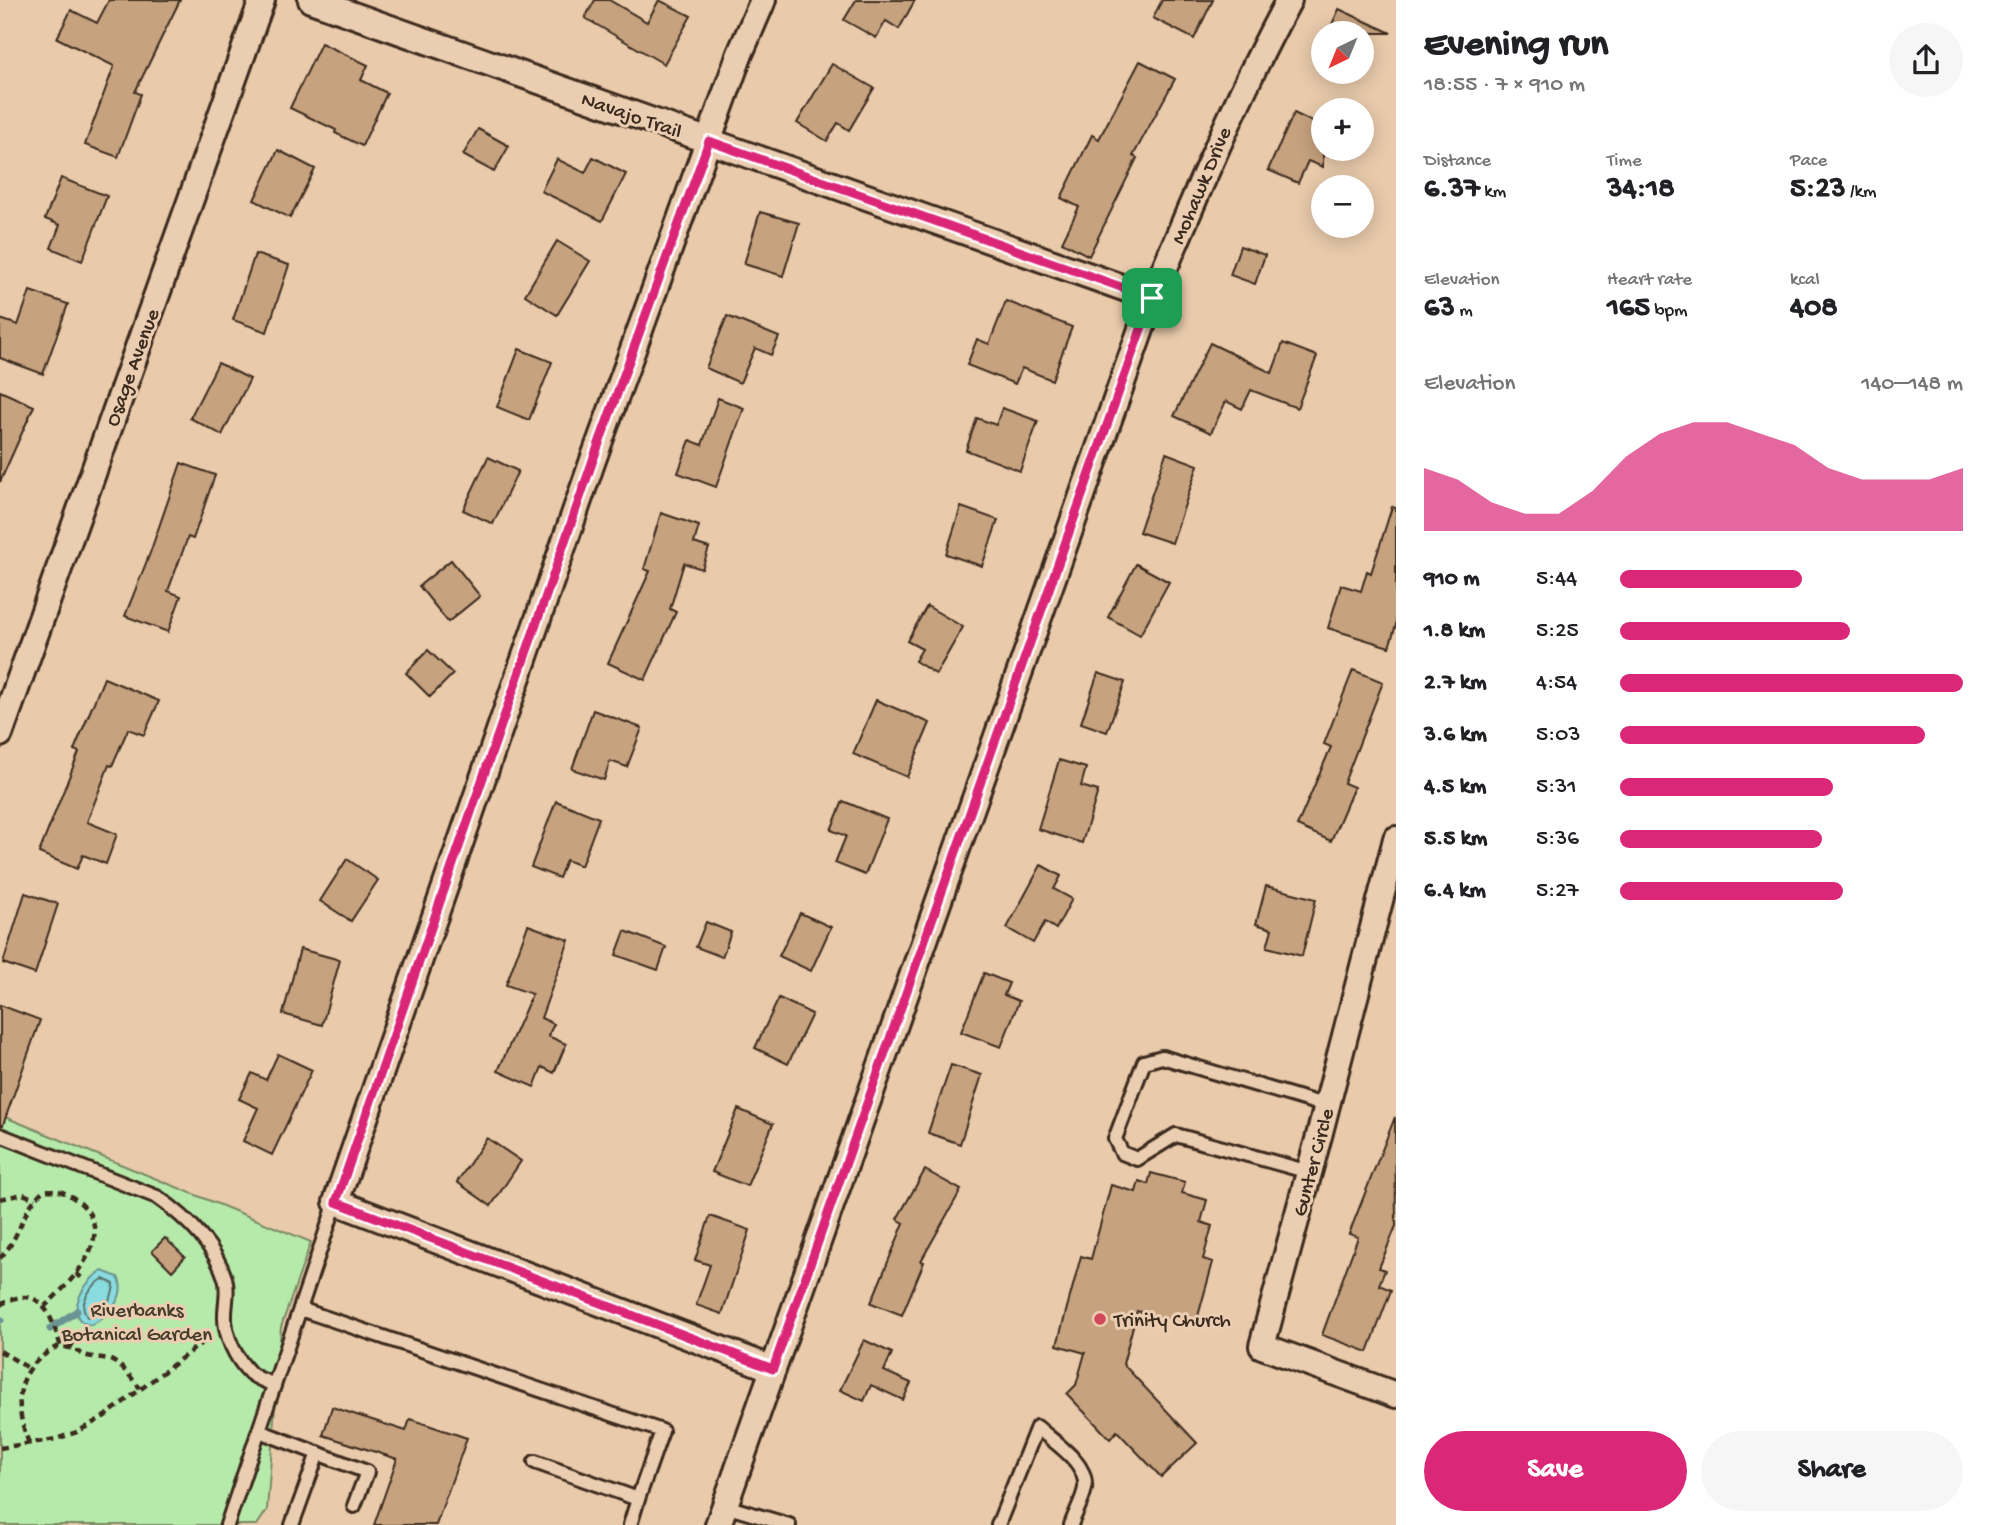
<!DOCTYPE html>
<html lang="en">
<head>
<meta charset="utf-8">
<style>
	:root { --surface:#fff; --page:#f6f6f6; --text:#202124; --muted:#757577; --accent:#db2777 }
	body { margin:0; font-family:"Gochi Hand",sans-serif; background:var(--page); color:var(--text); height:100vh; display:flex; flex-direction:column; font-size:26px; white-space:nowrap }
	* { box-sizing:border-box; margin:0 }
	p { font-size:23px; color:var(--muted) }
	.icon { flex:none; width:38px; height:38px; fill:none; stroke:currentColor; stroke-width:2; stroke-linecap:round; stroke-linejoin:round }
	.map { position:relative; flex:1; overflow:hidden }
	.details { display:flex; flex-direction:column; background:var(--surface); width:595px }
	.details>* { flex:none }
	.needle { width:46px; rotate:223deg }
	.buttons { position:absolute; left:1311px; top:21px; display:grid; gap:14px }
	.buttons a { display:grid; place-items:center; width:63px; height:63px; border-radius:50%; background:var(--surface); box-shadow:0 4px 18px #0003; font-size:35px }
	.pin { position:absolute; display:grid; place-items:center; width:60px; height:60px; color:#fff; margin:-30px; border-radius:14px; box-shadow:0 4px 10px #0006 }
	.round { display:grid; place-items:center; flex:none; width:74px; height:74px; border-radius:37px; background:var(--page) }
	.head { display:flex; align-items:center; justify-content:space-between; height:119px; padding:0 28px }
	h1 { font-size:38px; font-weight:800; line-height:52px }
	.metrics { display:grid; grid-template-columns:repeat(3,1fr); gap:10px; height:119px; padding:7px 28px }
	.metrics div { display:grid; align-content:center }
	.metrics b { font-size:30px; font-weight:800 }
	.metrics small { font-size:19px; font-weight:400 }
	.metrics p { font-size:19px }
	.chart { height:196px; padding:14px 28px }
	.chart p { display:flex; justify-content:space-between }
	.chart svg { width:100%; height:126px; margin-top:7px; fill:var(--accent); opacity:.7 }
	.primary-button { display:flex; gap:14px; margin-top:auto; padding:14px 28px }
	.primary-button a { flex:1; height:80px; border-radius:42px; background:var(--accent); color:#fff; font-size:28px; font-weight:800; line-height:80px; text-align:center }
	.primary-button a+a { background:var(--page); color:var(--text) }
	ul { padding:0 28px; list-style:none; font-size:23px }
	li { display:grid; grid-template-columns:112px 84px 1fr; align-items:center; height:52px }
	li i { height:18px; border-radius:9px; background:var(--accent) }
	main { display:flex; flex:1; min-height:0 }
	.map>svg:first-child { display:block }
	.green { fill:#b6eaab; stroke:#788a64; stroke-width:2 }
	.water { fill:#89dbdf; stroke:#6a9492; stroke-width:2 }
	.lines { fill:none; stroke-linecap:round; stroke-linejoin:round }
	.shore { stroke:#5a716b; stroke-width:2 }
	.stream { stroke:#6a9492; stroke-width:7 }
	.building { fill:#c6a27f; stroke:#3b2a1e; stroke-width:2 }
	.service-casing { stroke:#3b2a1e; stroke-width:18 }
	.minor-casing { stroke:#3b2a1e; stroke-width:30 }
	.path { stroke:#3b2a1e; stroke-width:4.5; stroke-dasharray:7 5; stroke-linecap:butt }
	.service { stroke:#ebceb2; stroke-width:12 }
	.minor { stroke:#ebceb2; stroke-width:24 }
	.route-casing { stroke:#fff; stroke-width:14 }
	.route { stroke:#db2777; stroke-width:9 }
	.poi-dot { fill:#d1495b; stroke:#ebceb2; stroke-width:2.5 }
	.labels { text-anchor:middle; stroke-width:6; stroke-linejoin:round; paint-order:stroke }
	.street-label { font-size:21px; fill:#3b2a1e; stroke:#ebceb2 }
	.park-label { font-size:21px; fill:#473d2c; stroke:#ebceb2 }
	.poi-label { font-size:21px; fill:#3b2a1e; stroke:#ebceb2; text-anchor:start }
</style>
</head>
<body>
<main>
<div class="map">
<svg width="1396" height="1525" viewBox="0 0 1396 1525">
	<rect width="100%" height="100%" fill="#e9caab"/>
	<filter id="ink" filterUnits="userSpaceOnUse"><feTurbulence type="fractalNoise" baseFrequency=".0143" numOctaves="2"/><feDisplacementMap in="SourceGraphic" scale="14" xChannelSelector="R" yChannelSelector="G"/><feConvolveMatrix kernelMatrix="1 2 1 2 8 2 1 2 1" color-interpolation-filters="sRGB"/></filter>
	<g filter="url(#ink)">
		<path class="green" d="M0 1115 311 1242 281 1327 267 1510 257 1525H0Z"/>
		<path class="water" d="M102 1271 118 1277C128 1297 107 1317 91 1325 60 1320 85 1279 102 1271Z"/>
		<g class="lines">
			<path class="shore" d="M103 1279 114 1284C113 1299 103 1314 87 1317 77 1303 91 1286 103 1279Z"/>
			<g class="stream">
				<path d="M0 1319 1 1320"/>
				<path d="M50 1329 77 1311"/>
			</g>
		</g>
		<g class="building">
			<path d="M109 0H180L135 92 141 94 118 157 85 145 114 66 57 38 71 10 97 23Z"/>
			<path d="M595 0H609L647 22 659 0 691 16 664 64 585 18Z"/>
			<path d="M856 0H915L899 29 886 21 876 38 844 20Z"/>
			<path d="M1162 0H1213L1194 39 1153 18Z"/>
			<path d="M1339 9 1391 33H1328Z"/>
			<path d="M321 43 368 65 361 80 387 93 362 146 335 133 336 130 290 108Z"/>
			<path d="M1140 61 1175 79 1133 156 1137 158 1089 256 1062 242 1079 207 1061 198 1092 135 1099 139Z"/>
			<path d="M832 64 874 88 849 130 838 123 827 141 797 123Z"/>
			<path d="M1294 113 1323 127V167L1308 161 1298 183 1268 170Z"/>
			<path d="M478 129 509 146 494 172 463 155Z"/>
			<path d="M278 150 315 169 290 218 254 200Z"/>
			<path d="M593 157 626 174 602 221 541 191 557 159 585 173Z"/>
			<path d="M61 178 107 196 82 261 51 248 60 225 45 219Z"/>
			<path d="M760 212 799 223 783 276 744 264Z"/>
			<path d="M557 241 590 261 557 315 525 295Z"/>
			<path d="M1240 246 1265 255 1255 284 1230 275Z"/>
			<path d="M255 254 289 265 267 332 233 320Z"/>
			<path d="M30 291 68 304 43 374 0 358V319L18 325Z"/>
			<path d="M1006 301 1072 327 1052 380 1022 368 1015 384 967 365 977 339 989 344Z"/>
			<path d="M727 316 779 337 771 355 755 348 740 383 706 368Z"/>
			<path d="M1210 343 1272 373 1283 343 1317 356 1297 408 1251 390 1242 409 1226 401 1211 433 1174 416Z"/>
			<path d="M519 349 552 362 529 420 497 407Z"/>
			<path d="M218 363 250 379 222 435 190 418Z"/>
			<path d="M0 391 34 406 0 482Z"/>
			<path d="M718 398 744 408 716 487 678 473 690 440 702 445Z"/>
			<path d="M1002 408 1038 421 1020 471 966 450 977 418 996 425Z"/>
			<path d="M1166 453 1198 465 1172 543 1139 532Z"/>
			<path d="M488 457 518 471 493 524 463 510Z"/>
			<path d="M181 463 215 475 193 539 188 537 168 591 181 596 168 632 125 616 150 553Z"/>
			<path d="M961 507 998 520 982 566 946 554Z"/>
			<path d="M1392 507 1396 508V625L1389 647 1328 628 1341 585 1361 591 1367 571 1371 573Z"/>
			<path d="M661 513 699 526 694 543 709 548 702 569 684 563 670 609 676 612 645 680 608 663 650 571 644 569Z"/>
			<path d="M451 560 480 596 448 622 419 586Z"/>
			<path d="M1136 564 1169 582 1140 635 1108 617Z"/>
			<path d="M927 606 963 627 936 674 915 661 922 649 907 641Z"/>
			<path d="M428 650 453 674 430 697 406 673Z"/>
			<path d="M1353 670 1383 682 1344 783 1354 787 1331 841 1297 826 1331 747 1324 744Z"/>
			<path d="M1098 673 1125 682 1107 732 1081 723Z"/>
			<path d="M104 678 159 701 144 735 128 729 112 766 109 765 87 822 117 834 106 864 83 855 77 869 39 853 79 752 74 750Z"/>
			<path d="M876 700 930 723 907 777 853 754Z"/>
			<path d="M593 710 642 728 627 767 610 761 604 780 572 769Z"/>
			<path d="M1059 760 1086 768 1081 786 1098 791 1082 843 1038 829Z"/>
			<path d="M556 801 599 818 581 866 566 860 559 878 531 867Z"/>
			<path d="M843 801 887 819 865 875 835 863 846 836 831 830Z"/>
			<path d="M347 859 378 880 351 921 320 901Z"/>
			<path d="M1041 865 1061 876 1054 889 1072 899 1056 929 1045 922 1033 943 1007 928Z"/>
			<path d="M1266 886 1316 899 1302 956 1267 947 1272 929 1256 924Z"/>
			<path d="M25 893 58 904 35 974 3 963Z"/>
			<path d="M800 913 831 927 811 971 779 956Z"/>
			<path d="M706 922 731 932 722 957 696 947Z"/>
			<path d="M528 925 569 940 541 1018 554 1024 548 1036 566 1044 554 1073 542 1067 534 1087 498 1071 532 994 506 985Z"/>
			<path d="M625 931 666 947 658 970 616 955Z"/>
			<path d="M300 949 340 960 322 1025 283 1014Z"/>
			<path d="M984 973 1009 983 1004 995 1019 1001 1001 1047 961 1032Z"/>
			<path d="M779 998 812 1014 788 1064 755 1048Z"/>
			<path d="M0 1005 40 1020 3 1125H0Z"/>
			<path d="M278 1054 312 1070 272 1155 243 1141 258 1108 239 1099 252 1073 266 1080Z"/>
			<path d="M951 1065 982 1075 960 1144 928 1133Z"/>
			<path d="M738 1109 773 1124 747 1186 712 1172Z"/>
			<path d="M1395 1117 1396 1226 1379 1268 1385 1270 1379 1285 1391 1290 1368 1352 1322 1335 1358 1237 1349 1234Z"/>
			<path d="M487 1138 521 1161 491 1206 457 1182Z"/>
			<path d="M925 1170 961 1190 921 1261 924 1262 902 1315 871 1303 904 1223 897 1219Z"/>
			<path d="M1151 1173 1185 1182 1182 1193 1207 1200 1201 1222 1212 1226 1203 1259 1213 1262 1195 1327 1137 1311 1123 1364 1197 1443 1161 1477 1117 1431 1110 1439 1067 1394 1076 1385 1085 1353 1057 1345 1081 1256 1091 1259 1111 1185 1136 1192 1139 1181 1148 1184Z"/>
			<path d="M710 1216 750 1230 722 1314 696 1305 710 1265 695 1260Z"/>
			<path d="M165 1238 185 1257 172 1271 152 1251Z"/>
			<path d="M864 1340 892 1353 884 1371 911 1383 903 1400 871 1385 864 1401 840 1390Z"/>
			<path d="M332 1407 406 1431 410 1419 467 1438 436 1525H374L397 1459 323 1435Z"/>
		</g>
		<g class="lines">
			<g class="service-casing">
				<g id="service">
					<path d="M0 1135 157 1197C186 1217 214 1244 225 1278 229 1291 225 1303 225 1315 224 1335 236 1359 250 1373 257 1379 266 1381 274 1385"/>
					<path d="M1309 1172 1176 1135 1137 1159 1122 1153 1115 1139 1144 1062 1162 1057 1327 1106"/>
					<path d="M300 1309 662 1431 638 1499 535 1462"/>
					<path d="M259 1431 367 1472 354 1506"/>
					<path d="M725 1506 789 1525"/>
					<path d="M227 1525 336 1202"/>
					<path d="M292 1525 318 1453"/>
					<path d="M630 1525 638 1499"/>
					<path d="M998 1525 1037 1427C1053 1442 1088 1462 1085 1488 1083 1500 1075 1513 1071 1525"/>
				</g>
			</g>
			<g class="minor-casing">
				<g id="minor">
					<path d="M311 0 1152 298"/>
					<path d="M763 0 739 56 593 460 336 1202 773 1369"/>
					<path d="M0 734 262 0"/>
					<path d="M1396 839 1319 1136 1262 1346 1396 1395"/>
					<path d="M718 1525 1152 298C1195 197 1237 96 1289 0"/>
				</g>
			</g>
			<g class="path">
				<path d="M0 1199 23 1194 35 1199"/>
				<path d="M0 1258C20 1239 22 1208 43 1191 57 1188 68 1193 79 1202 119 1235 72 1281 45 1306"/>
				<path d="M76 1273 85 1281"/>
				<path d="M0 1305C41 1281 51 1315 61 1347"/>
				<path d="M70 1348 81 1329"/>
				<path d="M0 1351 30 1369"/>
				<path d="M29 1443C17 1414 13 1382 39 1359 44 1355 51 1349 57 1347 66 1345 75 1350 82 1354 90 1358 100 1357 108 1359 122 1364 131 1378 140 1388"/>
				<path d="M0 1448 56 1439 77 1432 105 1416 211 1336"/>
			</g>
			<use href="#service" class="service"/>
			<use href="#minor" class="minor"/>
		</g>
	</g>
	<g class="lines" filter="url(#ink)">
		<g class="route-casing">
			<path id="route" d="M709 141 1152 298 773 1369 336 1202 593 460Z"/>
		</g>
		<use href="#route" class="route"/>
	</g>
	<circle class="poi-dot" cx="1100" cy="1319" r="7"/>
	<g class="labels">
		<g class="street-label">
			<text transform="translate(632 114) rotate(19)" y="7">Navajo Trail</text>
			<text transform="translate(1200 185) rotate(-67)" y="7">Mohawk Drive</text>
			<text transform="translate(131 367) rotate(-70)" y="7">Osage Avenue</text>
			<text transform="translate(1312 1162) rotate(-75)" y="7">Gunter Circle</text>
		</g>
		<g class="park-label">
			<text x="137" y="1316">Riverbanks<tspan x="137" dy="24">Botanical Garden</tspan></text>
		</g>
		<g class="poi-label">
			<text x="1114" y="1326">Trinity Church</text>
		</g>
	</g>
</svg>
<div class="buttons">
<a><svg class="needle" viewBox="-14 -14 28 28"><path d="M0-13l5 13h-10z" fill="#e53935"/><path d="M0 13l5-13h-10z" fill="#757577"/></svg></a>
<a>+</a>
<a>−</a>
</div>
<div class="pin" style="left:1152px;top:298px;background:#1e9e55"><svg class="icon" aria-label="arrive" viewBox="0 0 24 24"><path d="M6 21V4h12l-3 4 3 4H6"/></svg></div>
</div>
<section class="details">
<div class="head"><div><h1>Evening run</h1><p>18:55 · 7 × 910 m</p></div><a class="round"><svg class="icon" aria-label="share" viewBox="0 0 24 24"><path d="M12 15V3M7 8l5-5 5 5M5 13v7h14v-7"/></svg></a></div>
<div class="metrics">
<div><p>Distance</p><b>6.37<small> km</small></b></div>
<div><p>Time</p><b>34:18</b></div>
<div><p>Pace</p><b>5:23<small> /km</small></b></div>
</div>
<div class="metrics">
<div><p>Elevation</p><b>63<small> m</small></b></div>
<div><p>Heart rate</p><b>165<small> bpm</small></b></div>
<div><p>kcal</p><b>408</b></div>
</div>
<div class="chart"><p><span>Elevation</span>140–148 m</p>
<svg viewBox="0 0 160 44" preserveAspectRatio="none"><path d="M0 44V22L10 26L20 34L30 38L40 38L50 30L60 18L70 10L80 6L90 6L100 10L110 14L120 22L130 26L140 26L150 26L160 22V44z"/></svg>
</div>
<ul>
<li><b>910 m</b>5:44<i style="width:53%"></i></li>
<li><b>1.8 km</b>5:25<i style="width:67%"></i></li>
<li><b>2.7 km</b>4:54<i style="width:100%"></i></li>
<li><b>3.6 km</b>5:03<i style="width:89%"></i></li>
<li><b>4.5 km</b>5:31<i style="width:62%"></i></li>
<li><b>5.5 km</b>5:36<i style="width:59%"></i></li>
<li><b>6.4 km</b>5:27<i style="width:65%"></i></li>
</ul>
<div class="primary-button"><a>Save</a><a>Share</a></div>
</section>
</main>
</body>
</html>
